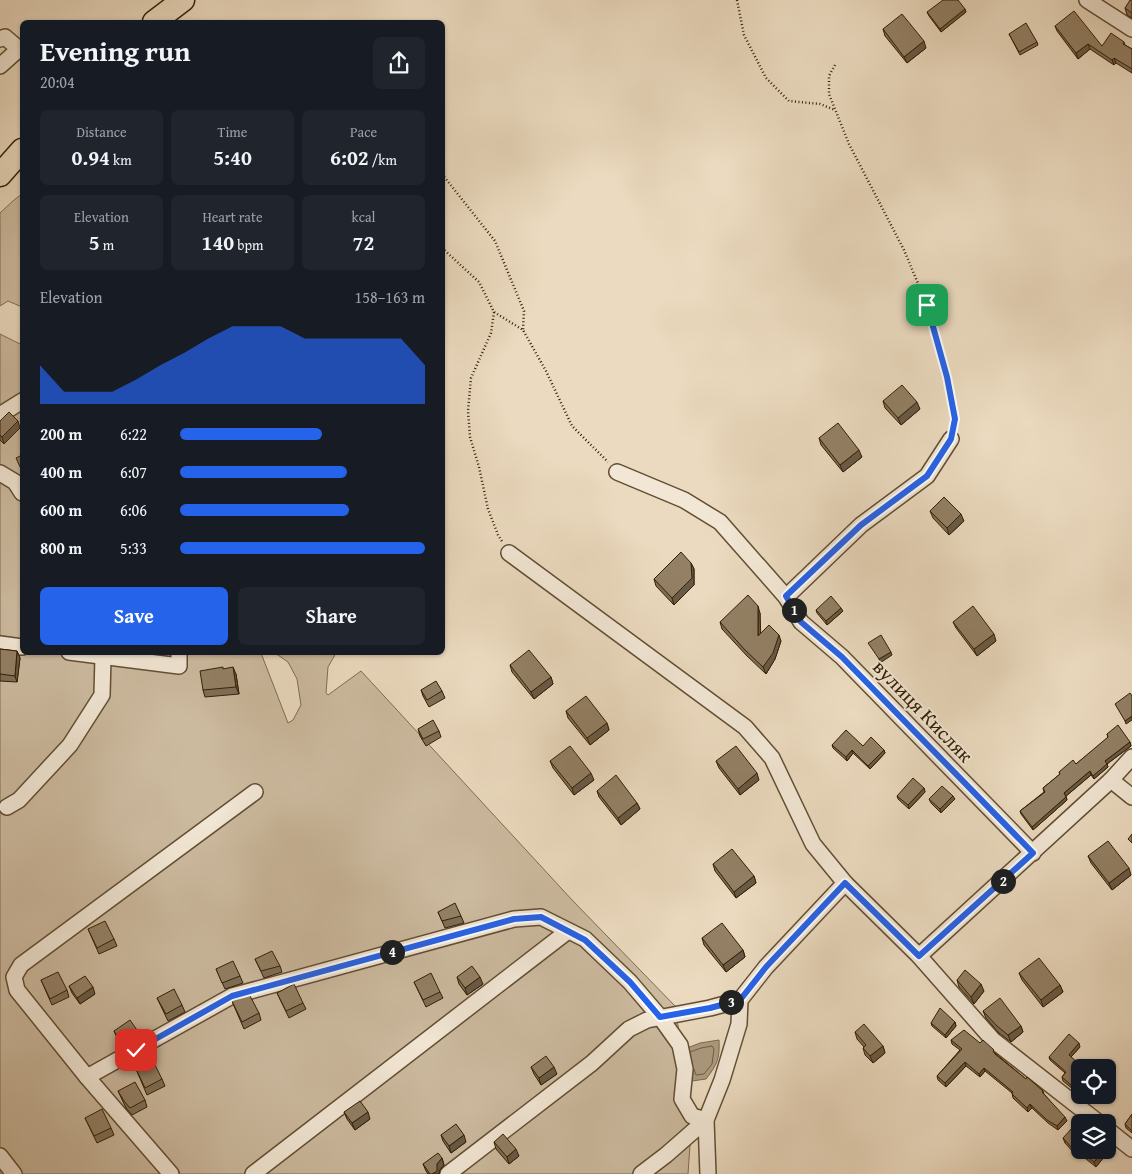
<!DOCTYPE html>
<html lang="en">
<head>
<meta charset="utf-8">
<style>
	:root { --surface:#171b24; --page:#20242c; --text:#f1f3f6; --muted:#9ea1a6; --accent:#2563eb }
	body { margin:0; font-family:"Gentium Book Plus",serif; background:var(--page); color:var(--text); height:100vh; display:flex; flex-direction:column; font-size:19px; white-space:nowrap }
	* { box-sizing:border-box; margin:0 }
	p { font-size:16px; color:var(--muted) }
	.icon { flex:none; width:28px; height:28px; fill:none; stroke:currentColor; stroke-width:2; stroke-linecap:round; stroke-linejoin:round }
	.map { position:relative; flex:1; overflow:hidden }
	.side { position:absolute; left:20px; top:20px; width:425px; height:635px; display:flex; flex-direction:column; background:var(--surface); border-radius:8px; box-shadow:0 1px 4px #0004 }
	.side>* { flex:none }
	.buttons { position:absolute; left:1071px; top:1059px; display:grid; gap:10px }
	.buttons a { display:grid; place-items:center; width:45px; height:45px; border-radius:8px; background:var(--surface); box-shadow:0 1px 4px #0004; font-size:25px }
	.pin { position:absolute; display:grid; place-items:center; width:42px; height:42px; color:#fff; margin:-21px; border-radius:10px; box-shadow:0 2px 8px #0006 }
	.km { position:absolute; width:25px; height:25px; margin:-12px; border-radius:50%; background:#222; color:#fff; font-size:14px; line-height:25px; text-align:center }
	.round { display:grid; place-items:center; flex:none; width:52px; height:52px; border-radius:8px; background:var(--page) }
	.overview { display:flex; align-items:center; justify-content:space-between; height:85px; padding:0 20px }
	h1 { font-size:28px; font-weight:800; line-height:38px }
	.metrics { display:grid; grid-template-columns:repeat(3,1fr); gap:8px; height:85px; padding:5px 20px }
	.metrics div { display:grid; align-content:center; border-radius:8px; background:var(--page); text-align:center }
	.metrics b { font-size:21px; font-weight:800 }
	.metrics small { font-size:14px; font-weight:400 }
	.metrics p { font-size:14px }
	.chart { height:140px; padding:10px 20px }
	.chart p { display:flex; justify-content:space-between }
	.chart svg { width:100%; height:90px; margin-top:5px; fill:var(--accent); opacity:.7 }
	.primary-button { display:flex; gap:10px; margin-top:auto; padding:10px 20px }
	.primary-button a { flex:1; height:58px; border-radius:8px; background:var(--accent); color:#fff; font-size:20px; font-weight:800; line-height:58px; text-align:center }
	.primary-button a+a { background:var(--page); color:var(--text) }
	ul { padding:0 20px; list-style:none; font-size:16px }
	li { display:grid; grid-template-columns:80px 60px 1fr; align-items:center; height:38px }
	li i { height:12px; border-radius:6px; background:var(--accent) }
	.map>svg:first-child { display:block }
	.green { fill:#ccba9f; stroke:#806c52 }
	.water { fill:#ac9a7f; stroke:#7c694e }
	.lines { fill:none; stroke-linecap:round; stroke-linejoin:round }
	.shore { stroke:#705c42; stroke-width:1 }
	.minor-casing { stroke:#614e33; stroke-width:18 }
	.highway-casing { stroke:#331f04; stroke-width:25 }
	.path { stroke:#331f04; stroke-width:2.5; stroke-dasharray:1 2.5; stroke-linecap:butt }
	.minor { stroke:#f2e7d5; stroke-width:15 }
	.highway { stroke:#ebdabf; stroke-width:22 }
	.wall { fill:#7e6e57; stroke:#331f04 }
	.shaded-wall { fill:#675a47; stroke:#331f04 }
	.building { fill:#938065; stroke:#331f04 }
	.route-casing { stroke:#fff; stroke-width:10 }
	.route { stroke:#2563eb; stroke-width:6 }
	.labels { text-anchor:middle; stroke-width:4; stroke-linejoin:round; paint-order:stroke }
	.street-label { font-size:20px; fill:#331f04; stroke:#f2e7d5 }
</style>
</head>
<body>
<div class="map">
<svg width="1132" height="1174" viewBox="0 0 1132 1174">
	<rect width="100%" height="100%" fill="#ebdabf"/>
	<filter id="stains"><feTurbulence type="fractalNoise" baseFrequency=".004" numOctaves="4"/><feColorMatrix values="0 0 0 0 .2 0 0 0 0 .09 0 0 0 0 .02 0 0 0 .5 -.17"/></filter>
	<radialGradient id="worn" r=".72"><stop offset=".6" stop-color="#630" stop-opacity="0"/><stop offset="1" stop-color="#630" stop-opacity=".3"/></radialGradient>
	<g class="green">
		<path d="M22 194V307L8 301 0 306V213L14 200Z"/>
		<path d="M0 334 22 345V652L261 653 288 723 293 720 301 705 297 679 288 662 275 653H336L328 667 326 693 328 695 361 671 573 901 675 1006 692 1116 688 1174H0Z"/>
	</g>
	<path class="water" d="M719 1040C720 1059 717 1065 706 1079L692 1081 682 1050 700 1043Z"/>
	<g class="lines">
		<path class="shore" d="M690 1052 701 1048 712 1046 714 1049 712 1064 704 1074 696 1075 694 1069"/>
		<g class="minor-casing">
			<g id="minor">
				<path d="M1087 0 1132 29"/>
				<path d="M0 39 5 37 19 49"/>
				<path d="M0 66 19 49 22 48"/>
				<path d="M0 415 22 401"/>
				<path d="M617 472 684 500 720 522 786 597 801 622 842 657 1033 853"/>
				<path d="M0 473 15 482 22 493"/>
				<path d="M509 553 745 727 772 758 813 844 845 883 919 956 993 1040 1098 1122"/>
				<path d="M786 597 861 525 927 476 951 439"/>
				<path d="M0 644 22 647"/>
				<path d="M69 652 179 666V652"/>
				<path d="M1111 780 1132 797"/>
				<path d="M7 807 19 800 70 745 102 695 103 657"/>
				<path d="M919 956 1111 780 1132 757"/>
				<path d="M87 1077 232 996 514 919 541 917 585 939 630 982 660 1017 680 1045 685 1069 682 1099 692 1116 706 1120 666 1155 641 1174"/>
				<path d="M1108 1130 1132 1149"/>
				<path d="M0 1156 14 1174"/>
				<path d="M171 1174 87 1077 17 990 14 977 21 965 255 792"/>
				<path d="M253 1174 568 931"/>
				<path d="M448 1174 592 1063 629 1029 647 1020 710 1008 740 1000"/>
				<path d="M708 1174 706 1120 722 1080 739 1024 740 1000 766 967 845 883"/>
			</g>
		</g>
		<g class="highway-casing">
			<g id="highway">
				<path d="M154 22 183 0"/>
				<path d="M0 175 22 150"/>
			</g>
		</g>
		<g class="path">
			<path d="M737 0 744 35 766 78 789 101 820 104 835 110"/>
			<path d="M835 65 829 76V94L849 144 904 250 927 305 947 377 955 419 953 427"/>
			<path d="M442 174 495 241 524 311 523 330"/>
			<path d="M442 248 479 282 494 312 523 330 546 371 572 426 608 462"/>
			<path d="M494 312 491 333 471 378 468 411 470 437 479 467 488 509 498 535 503 543"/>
		</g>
		<use href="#minor" class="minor"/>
		<use href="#highway" class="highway"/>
	</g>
	<g class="wall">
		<path d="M1132 0V18L1127 15 1125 8Z"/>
		<path d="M965 9 966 12 941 32 929 16 927 12Z"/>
		<path d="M1055 26 1102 46 1124 42 1125 45 1132 49V73L1116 63 1114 65 1090 49 1078 59 1057 31Z"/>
		<path d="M883 29 926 48 907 63 885 36Z"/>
		<path d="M1009 34 1037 42 1038 45 1020 55Z"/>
		<path d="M883 401 920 409 901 425 885 408Z"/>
		<path d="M0 421 20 428 4 444 0 440Z"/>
		<path d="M819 438 862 457 843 472 821 445Z"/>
		<path d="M930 511 964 521 949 535 933 518Z"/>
		<path d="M691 563 694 569V585L674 605 656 586 654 579Z"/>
		<path d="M816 610 843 611 827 625 817 613Z"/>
		<path d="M760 613V633L781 641 775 659 766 674 747 656 722 629 720 622Z"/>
		<path d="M953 622 996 641 977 656 956 628Z"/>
		<path d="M0 649 17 651 20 658 17 682 0 681Z"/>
		<path d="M510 665 551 677 553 684 534 699 512 672Z"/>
		<path d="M236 674 239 694 205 697 203 690Z"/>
		<path d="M421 690 442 691 445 698 429 707 423 696Z"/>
		<path d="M566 711 607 723 609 730 590 745 568 718Z"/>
		<path d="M418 729 439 731 441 737 426 746 420 736Z"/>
		<path d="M1107 734 1130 742 1131 746 1107 764 1108 767 1094 779 1091 775 1066 796 1067 800 1033 830 1021 814 1020 811 1044 792 1043 788 1060 774 1059 772 1076 764 1108 738Z"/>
		<path d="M832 745 863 746 884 750 885 753 870 769 853 753 847 761 833 748Z"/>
		<path d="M550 761 594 780 574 795 553 768Z"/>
		<path d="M716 761 759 780 740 795 719 768Z"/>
		<path d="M924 788 925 792 909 809 898 799 897 796Z"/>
		<path d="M597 791 637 803 640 809 621 825 599 797Z"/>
		<path d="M929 799H955L941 813 931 803Z"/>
		<path d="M1088 856 1131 875 1112 890 1091 863Z"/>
		<path d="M713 864 754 876 756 883 736 898 715 871Z"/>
		<path d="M438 912 461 916 464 923 445 928Z"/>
		<path d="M88 929 114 939 117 946 99 954Z"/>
		<path d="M702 938 743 950 745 957 726 972 704 945Z"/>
		<path d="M255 959 280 966 282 972 264 978Z"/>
		<path d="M216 969 240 976 243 983 225 989Z"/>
		<path d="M1019 973 1060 985 1063 992 1043 1007 1022 980Z"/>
		<path d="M457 977 483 984 467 995 459 984Z"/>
		<path d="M41 980 67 990 69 997 52 1005Z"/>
		<path d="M957 980 984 991 974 1004 959 987Z"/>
		<path d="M414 982 440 992 443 998 426 1007Z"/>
		<path d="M69 986 95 994 80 1004 72 993Z"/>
		<path d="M277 993 303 1003 306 1009 289 1018Z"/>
		<path d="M157 998 182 1005 185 1012 168 1021Z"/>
		<path d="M231 999 259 1013 261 1020 244 1029Z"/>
		<path d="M983 1011 1021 1026 1023 1032 1011 1042 999 1033 986 1018Z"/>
		<path d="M955 1022 956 1026 946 1038 932 1026 931 1023Z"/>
		<path d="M137 1030 139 1037 123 1046 117 1038 114 1031Z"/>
		<path d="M855 1032 883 1046 885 1053 873 1063 865 1055 863 1048 864 1047 857 1039Z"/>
		<path d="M951 1040 980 1043 996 1054 1026 1079 1043 1091 1044 1094 1067 1121 1058 1130 1048 1123 1032 1108 1028 1112 1013 1098 1012 1093 985 1071 980 1077 966 1066 946 1087 938 1080 937 1076 960 1050 952 1044Z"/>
		<path d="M1080 1047 1071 1057 1080 1068V1095L1063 1081 1062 1077 1065 1073 1050 1060 1049 1057Z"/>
		<path d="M531 1067 557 1074 541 1085 534 1074Z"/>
		<path d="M136 1069 162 1079 165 1086 147 1095Z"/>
		<path d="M118 1091 145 1100 147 1107 132 1115 126 1108Z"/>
		<path d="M344 1112 370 1119 355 1130 347 1119Z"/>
		<path d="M1132 1114V1133L1126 1128 1125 1124Z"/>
		<path d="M85 1118 111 1128 114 1135 97 1143Z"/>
		<path d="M441 1135 466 1142 451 1153 443 1141Z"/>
		<path d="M1063 1138 1080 1150H1107L1108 1152 1096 1167 1076 1151 1074 1153 1065 1143Z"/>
		<path d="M494 1142 519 1156 509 1164 496 1149Z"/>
		<path d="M442 1158 444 1165 439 1171V1174H428L426 1171 423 1164Z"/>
	</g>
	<g class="shaded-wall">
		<path d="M965 9 966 12 941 32 940 29Z"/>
		<path d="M924 41 926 48 907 63 904 57Z"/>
		<path d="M1088 44 1090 49 1078 59 1076 53Z"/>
		<path d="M1114 58 1116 63 1114 65 1112 60Z"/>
		<path d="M917 402 920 409 901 425 898 418Z"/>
		<path d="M18 421 20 428 4 444 2 437Z"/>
		<path d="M859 450 862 457 843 472 840 465Z"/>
		<path d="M961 514 964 521 949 535 947 528Z"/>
		<path d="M691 563 694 569V585L674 605 672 598Z"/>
		<path d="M758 606 760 613 761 642 758 636Z"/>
		<path d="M841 608 843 611 827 625 826 621Z"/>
		<path d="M994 634 996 641 977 656 974 649Z"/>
		<path d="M779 635 781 641 775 659 766 674 763 667Z"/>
		<path d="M17 651 20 658 17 682 15 676Z"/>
		<path d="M891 652 892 655 880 663 879 659Z"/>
		<path d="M233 667 236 674 239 694 236 687Z"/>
		<path d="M551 677 553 684 534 699 531 692Z"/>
		<path d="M1132 716V720L1126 724 1125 721Z"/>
		<path d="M607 723 609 730 590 745 587 738Z"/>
		<path d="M1130 742 1131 746 1107 764 1108 767 1094 779 1093 776 1105 761Z"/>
		<path d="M852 750 853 753 847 761 846 757Z"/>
		<path d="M884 750 885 753 870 769 868 766Z"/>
		<path d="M1090 771 1091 775 1065 797 1064 793Z"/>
		<path d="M591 773 594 780 574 795 572 788Z"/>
		<path d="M757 773 759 780 740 795 738 789Z"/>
		<path d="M924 788 925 792 909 809 908 805Z"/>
		<path d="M953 796 955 799 941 813 940 809Z"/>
		<path d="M1066 797 1067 800 1033 830 1032 827Z"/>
		<path d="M637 803 640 809 621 825 618 818Z"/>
		<path d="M1129 868 1131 875 1112 890 1109 883Z"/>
		<path d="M754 876 756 883 736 898 734 892Z"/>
		<path d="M743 950 745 957 726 972 723 965Z"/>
		<path d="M480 977 483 984 467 995 465 988Z"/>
		<path d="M981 984 984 991 974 1004 971 997Z"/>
		<path d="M1060 985 1063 992 1043 1007 1041 1000Z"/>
		<path d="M93 987 95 994 80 1004 77 998Z"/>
		<path d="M955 1022 956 1026 946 1038 945 1035Z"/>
		<path d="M1021 1026 1023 1032 1011 1042 1008 1035Z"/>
		<path d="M1079 1043 1080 1047 1070 1058 1069 1055Z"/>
		<path d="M883 1046 885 1053 873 1063 870 1056Z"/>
		<path d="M965 1062 966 1066 946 1087 945 1083Z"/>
		<path d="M554 1067 557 1074 541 1085 539 1078Z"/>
		<path d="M984 1068 985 1071 980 1077 979 1074Z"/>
		<path d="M1030 1104 1032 1108 1028 1112 1027 1108Z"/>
		<path d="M368 1112 370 1119 355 1130 352 1123Z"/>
		<path d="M1065 1117 1067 1121 1058 1130 1057 1126Z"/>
		<path d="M464 1135 466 1142 451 1153 449 1146Z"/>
		<path d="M1074 1146 1076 1151 1074 1153 1072 1148Z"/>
		<path d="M516 1149 519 1156 509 1164 507 1157Z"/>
		<path d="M1104 1150H1107L1108 1152 1096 1167 1094 1162Z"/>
		<path d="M442 1158 444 1165 439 1171V1174H432L437 1164Z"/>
	</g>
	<g class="building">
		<path d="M943 0H958L965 9 940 29 927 12Z"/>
		<path d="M1130 0H1132V13L1125 8Z"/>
		<path d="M1074 11 1102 46 1111 33 1124 42 1123 44 1132 49V69L1114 58 1112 60 1088 44 1076 53 1055 26Z"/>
		<path d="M902 14 924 41 904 57 883 29Z"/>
		<path d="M1026 23 1037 42 1019 52 1009 34Z"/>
		<path d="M902 385 917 402 898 418 883 401Z"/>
		<path d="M9 412 18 421 2 437 0 435V421Z"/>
		<path d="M838 423 859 450 840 465 819 438Z"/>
		<path d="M22 455V471L16 458Z"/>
		<path d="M944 497 961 514 947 528 930 511Z"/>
		<path d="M681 552 691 563 692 578 672 598 654 579Z"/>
		<path d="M748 595 758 606V636L769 625 779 635 773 653 763 667 745 650 720 622Z"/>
		<path d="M831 596 841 608 826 621 816 610Z"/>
		<path d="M973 606 994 634 974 649 953 622Z"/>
		<path d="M881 635 891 652 879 659 868 643Z"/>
		<path d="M0 649 17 651 15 676 0 674Z"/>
		<path d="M529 650 551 677 531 692 510 665Z"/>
		<path d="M223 667V669L233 667 236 687 203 690 200 671Z"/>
		<path d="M436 681 442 691 427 700 421 690Z"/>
		<path d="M1130 693 1132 696V716L1125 721 1115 704Z"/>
		<path d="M586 696 607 723 587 738 566 711Z"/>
		<path d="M433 720 439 731 423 739 418 729Z"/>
		<path d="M1118 725 1130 742 1105 761 1107 764 1093 776 1090 771 1064 793 1066 797 1032 827 1020 811 1045 792 1043 788 1060 774 1059 772 1073 760 1076 764 1108 737 1107 734Z"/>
		<path d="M846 730 863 746 871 737 884 750 868 766 852 750 846 757 832 745Z"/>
		<path d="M570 746 591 773 572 788 550 761Z"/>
		<path d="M736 746 757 773 738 789 716 761Z"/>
		<path d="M616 775 637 803 618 818 597 791Z"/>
		<path d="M913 778 924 788 908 805 897 796Z"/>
		<path d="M942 786 953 796 940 809 929 799Z"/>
		<path d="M1132 834V843L1128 839Z"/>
		<path d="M1108 841 1129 868 1109 883 1088 856Z"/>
		<path d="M732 849 754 876 734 892 713 864Z"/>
		<path d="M455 903 461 916 442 921 438 912Z"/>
		<path d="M105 921 114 939 97 948 88 929Z"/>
		<path d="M722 923 743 950 723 965 702 938Z"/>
		<path d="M272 951 280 966 261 971 255 959Z"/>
		<path d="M1039 958 1060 985 1041 1000 1019 973Z"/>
		<path d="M233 961 240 976 222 983 216 969Z"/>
		<path d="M472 966 480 977 465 988 457 977Z"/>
		<path d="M965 970 981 984 971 997 957 980Z"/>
		<path d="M58 972 67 990 50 999 41 980Z"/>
		<path d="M431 973 440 992 423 1000 414 982Z"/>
		<path d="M85 976 93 987 77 998 69 986Z"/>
		<path d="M294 984 303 1003 286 1011 277 993Z"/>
		<path d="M174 989 182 1005 166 1014 157 998Z"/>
		<path d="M249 994 259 1013 242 1022 231 999Z"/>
		<path d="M1000 998 1021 1026 1008 1035 997 1026 983 1011Z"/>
		<path d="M940 1008 955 1022 945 1035 931 1023Z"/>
		<path d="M130 1020 137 1030 120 1040 114 1031Z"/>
		<path d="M864 1024 883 1046 870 1056 863 1048 866 1045 855 1032Z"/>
		<path d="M964 1030 980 1043 983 1040 994 1050 993 1051 995 1054 1026 1079 1027 1077 1043 1091 1042 1092 1065 1117 1057 1126 1047 1120 1030 1104 1027 1108 1012 1094 1013 1092 984 1068 979 1074 965 1062 945 1083 937 1076 962 1049 951 1040Z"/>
		<path d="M1069 1034 1079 1043 1069 1055 1084 1068H1080L1079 1092 1062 1077 1066 1072 1049 1057Z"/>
		<path d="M546 1056 554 1067 539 1078 531 1067Z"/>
		<path d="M153 1061 162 1079 145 1088 136 1069Z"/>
		<path d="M135 1082 145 1100 130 1108 124 1101 118 1091Z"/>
		<path d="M360 1101 368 1112 352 1123 344 1112Z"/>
		<path d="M102 1109 111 1128 94 1136 85 1118Z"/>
		<path d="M1132 1114V1131L1125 1124Z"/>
		<path d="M456 1124 464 1135 449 1146 441 1135Z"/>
		<path d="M1072 1128 1080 1135V1150H1104L1094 1162 1074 1146 1072 1148 1063 1138Z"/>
		<path d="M503 1134 516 1149 507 1157 494 1142Z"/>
		<path d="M438 1153 442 1158 437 1164V1171L432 1174H430L423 1164Z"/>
	</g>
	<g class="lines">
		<g class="route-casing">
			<path id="route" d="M136 1050 232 996 514 919 541 917 585 940 630 982 660 1017 710 1008 740 1000 766 967 845 883 919 956 1033 853 842 657 801 622 786 596 861 525 927 476 951 439 955 419 947 377 927 305"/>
		</g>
		<use href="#route" class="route"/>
	</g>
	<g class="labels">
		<g class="street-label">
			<text transform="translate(923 711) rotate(46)" y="7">вулиця Кисляк</text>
		</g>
	</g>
	<rect width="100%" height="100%" filter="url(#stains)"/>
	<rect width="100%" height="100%" fill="url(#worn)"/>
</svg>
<div class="buttons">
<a><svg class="icon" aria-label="locate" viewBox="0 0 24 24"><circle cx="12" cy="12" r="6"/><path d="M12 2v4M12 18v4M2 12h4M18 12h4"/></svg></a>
<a><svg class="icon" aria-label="layers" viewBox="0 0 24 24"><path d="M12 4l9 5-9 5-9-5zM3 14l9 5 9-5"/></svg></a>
</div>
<div class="pin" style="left:927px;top:305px;background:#1e9e55"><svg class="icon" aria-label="arrive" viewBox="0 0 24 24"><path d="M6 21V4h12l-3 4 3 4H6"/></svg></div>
<div class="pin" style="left:136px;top:1050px;background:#d93025"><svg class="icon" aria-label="check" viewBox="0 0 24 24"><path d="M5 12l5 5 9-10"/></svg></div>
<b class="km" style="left:794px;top:610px">1</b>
<b class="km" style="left:1003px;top:881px">2</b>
<b class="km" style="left:731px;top:1002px">3</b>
<b class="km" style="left:392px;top:952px">4</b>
<section class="side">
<div class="overview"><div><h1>Evening run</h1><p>20:04</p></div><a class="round"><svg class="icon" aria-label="share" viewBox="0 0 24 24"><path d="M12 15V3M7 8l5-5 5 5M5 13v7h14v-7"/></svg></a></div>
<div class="metrics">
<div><p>Distance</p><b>0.94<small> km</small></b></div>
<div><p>Time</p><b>5:40</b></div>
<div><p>Pace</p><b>6:02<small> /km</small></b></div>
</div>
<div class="metrics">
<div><p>Elevation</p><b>5<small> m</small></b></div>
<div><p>Heart rate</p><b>140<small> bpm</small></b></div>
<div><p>kcal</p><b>72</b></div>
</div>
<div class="chart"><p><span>Elevation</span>158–163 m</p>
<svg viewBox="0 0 160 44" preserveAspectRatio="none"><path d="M0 44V25L10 38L20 38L30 38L40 32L50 25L60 19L70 12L80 6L90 6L100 6L110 12L120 12L130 12L140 12L150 12L160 25V44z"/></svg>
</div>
<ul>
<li><b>200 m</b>6:22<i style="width:58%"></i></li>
<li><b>400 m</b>6:07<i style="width:68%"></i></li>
<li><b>600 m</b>6:06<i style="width:69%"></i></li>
<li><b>800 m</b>5:33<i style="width:100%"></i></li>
</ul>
<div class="primary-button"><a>Save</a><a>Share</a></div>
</section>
</div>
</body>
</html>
